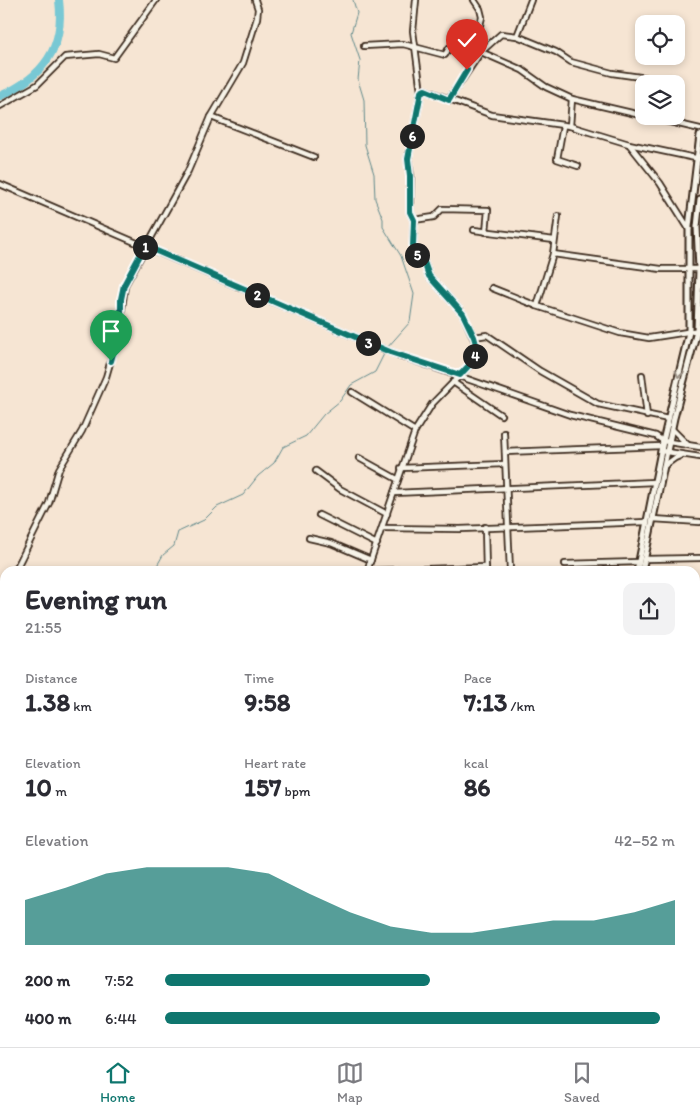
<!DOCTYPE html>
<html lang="en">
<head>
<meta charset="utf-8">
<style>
	:root { --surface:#fff; --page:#f2f2f3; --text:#2b2b33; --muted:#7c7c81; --line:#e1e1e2; --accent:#0f766e }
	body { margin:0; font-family:Itim,sans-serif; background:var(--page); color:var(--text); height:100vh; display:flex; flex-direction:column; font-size:19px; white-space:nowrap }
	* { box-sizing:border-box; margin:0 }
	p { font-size:16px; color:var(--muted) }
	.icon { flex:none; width:28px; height:28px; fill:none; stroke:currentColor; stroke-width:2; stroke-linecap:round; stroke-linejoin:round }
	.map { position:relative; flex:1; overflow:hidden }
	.panel { position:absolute; left:0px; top:566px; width:700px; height:481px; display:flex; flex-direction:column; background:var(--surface); border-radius:15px 15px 0 0; box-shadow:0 2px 8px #0003 }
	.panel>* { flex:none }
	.tools { position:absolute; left:635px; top:15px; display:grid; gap:10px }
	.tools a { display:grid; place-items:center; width:50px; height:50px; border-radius:10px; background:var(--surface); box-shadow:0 2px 8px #0003; font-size:25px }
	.pin { position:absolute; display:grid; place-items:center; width:42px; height:42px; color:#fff; margin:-51px -21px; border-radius:50% 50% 50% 0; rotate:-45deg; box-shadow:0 0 5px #0007 }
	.pin .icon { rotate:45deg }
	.km { position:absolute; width:25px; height:25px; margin:-12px; border-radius:50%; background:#222; color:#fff; font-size:14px; line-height:25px; text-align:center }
	.round { display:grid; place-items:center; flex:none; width:52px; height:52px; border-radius:10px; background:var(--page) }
	.summary { display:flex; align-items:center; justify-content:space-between; height:85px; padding:0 25px }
	h1 { font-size:28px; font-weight:800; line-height:38px }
	.metrics { display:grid; grid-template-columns:repeat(3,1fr); gap:8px; height:85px; padding:5px 25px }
	.metrics div { display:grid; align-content:center }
	.metrics b { font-size:25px; font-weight:800 }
	.metrics small { font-size:14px; font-weight:400 }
	.metrics p { font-size:14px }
	.chart { height:140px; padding:10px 25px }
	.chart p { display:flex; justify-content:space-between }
	.chart svg { width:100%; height:90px; margin-top:5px; fill:var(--accent); opacity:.7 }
	ul { padding:0 25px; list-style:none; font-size:16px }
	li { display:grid; grid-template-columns:80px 60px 1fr; align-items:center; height:38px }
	li i { height:12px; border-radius:6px; background:var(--accent) }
	.tabs { display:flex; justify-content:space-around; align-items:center; height:70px; border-top:1px solid var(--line); background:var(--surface); font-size:14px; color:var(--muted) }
	.tabs a { display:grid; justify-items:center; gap:2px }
	.tabs .active { color:var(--accent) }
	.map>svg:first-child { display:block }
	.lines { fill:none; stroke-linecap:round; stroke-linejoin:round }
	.stream { stroke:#60898b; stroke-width:1 }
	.river { stroke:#78c8d4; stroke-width:8 }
	.minor-casing { stroke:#3b2a1e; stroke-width:8 }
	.tertiary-casing { stroke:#3b2a1e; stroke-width:9 }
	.minor { stroke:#f7f3e8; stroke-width:4.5 }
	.tertiary { stroke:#f7f3e8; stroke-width:5 }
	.oneway { stroke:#998e83 }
	.route-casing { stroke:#fff; stroke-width:10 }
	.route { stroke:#0f766e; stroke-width:6 }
</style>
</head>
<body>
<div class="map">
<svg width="700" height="1047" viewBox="0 0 700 1047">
	<rect width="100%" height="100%" fill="#f6e5d3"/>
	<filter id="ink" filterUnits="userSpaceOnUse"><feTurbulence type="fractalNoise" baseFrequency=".02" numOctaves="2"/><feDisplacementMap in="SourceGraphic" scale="10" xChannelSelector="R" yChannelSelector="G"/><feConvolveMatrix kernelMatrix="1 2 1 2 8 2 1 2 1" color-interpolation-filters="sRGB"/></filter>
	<g filter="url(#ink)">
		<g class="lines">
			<g class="stream">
				<path d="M353 0 357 13 351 33 360 60 358 80 364 100 365 145 374 174 375 199 383 219V227L401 256 414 294 410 322 387 348"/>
				<path d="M154 571 163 555 174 546 178 532 204 520 217 507 243 495 258 476 274 463 283 447 306 436 324 414 340 401 351 385 375 372 385 352"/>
				<path d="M0 828 5 824"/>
			</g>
			<path class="river" d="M0 96C43 77 65 48 59 0"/>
			<g class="minor-casing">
				<g id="minor">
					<path d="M474 0 480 9 482 17 476 41 485 46"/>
					<path d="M517 36 531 0"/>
					<path d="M364 46 403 44 445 55 449 48"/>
					<path d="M481 52 522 70 546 87 572 99 700 129"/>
					<path d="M421 92 425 90 492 115 570 126 629 144 660 183 689 229"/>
					<path d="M449 99 481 52 501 34 517 36 556 52 571 62 612 73 647 78"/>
					<path d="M0 106 37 85 65 57 99 54 114 58 156 0"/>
					<path d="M211 117 314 157"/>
					<path d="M563 126 557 159 578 166"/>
					<path d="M570 126 572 99"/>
					<path d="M629 144 700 159"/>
					<path d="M0 184 390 352 570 415 656 436 663 441 700 447"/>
					<path d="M414 220 434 217 442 209 488 210 486 232"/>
					<path d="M474 230 554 240"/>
					<path d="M553 254 558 216"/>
					<path d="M492 288 537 306 620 333 649 338 700 330"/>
					<path d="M537 306 553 254 661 269H700"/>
					<path d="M474 337 487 335 540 371 598 404 668 419"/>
					<path d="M642 375 647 416"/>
					<path d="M453 382 501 415"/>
					<path d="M352 392 415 431"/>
					<path d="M672 429 687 444"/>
					<path d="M504 433 510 571"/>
					<path d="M661 451 700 457"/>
					<path d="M505 452 662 446"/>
					<path d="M359 458 397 479"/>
					<path d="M664 466 675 458 682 455"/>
					<path d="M401 468 505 464"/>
					<path d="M316 471 340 489 387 514"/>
					<path d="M394 493 655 482"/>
					<path d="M319 515 377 544"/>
					<path d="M653 519 700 522"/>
					<path d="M485 527 486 571"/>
					<path d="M383 528 460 529 647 522"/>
					<path d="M309 538 331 543 371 560"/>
					<path d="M645 559 700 558"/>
					<path d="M565 564 639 562"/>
					<path d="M15 571 49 503 59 469 82 431 106 377 119 332 125 285 188 171 211 117 243 63 257 18 258 9 255 0"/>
					<path d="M367 571 415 431 432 404 475 360 476 344 463 314 429 276 424 262 418 257 413 246 414 220 410 212 411 176 408 159 421 92 413 31 416 0"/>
					<path d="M367 571 486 567"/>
					<path d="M695 603 700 602"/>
					<path d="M0 606 5 594"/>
					<path d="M695 642H700"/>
					<path d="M695 681 700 680"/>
					<path d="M695 720 700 719"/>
					<path d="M695 761H699"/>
					<path d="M695 802H700"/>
					<path d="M695 912H700"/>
					<path d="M0 914 5 902"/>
					<path d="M695 949H700"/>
					<path d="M0 982H5"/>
					<path d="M695 989H700"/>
					<path d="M0 1020 5 1019"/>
					<path d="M695 1027 700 1026"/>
					<path d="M38 1042V1047"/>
					<path d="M389 1042V1047"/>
					<path d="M138 1047 140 1042"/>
					<path d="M302 1047 304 1042"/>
				</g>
			</g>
			<g class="tertiary-casing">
				<g id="tertiary">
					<path d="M637 571 663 441 689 332V227L700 135"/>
					<path d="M642 571 674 418 697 331 699 269 697 227 700 199"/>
					<path d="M536 1047 537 1042"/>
					<path d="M541 1047 542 1042"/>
				</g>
			</g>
			<use href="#minor" class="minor"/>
			<use href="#tertiary" class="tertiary"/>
		</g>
		<defs><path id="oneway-chevron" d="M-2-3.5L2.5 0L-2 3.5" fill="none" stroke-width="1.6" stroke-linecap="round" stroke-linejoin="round" transform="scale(1.25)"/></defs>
		<use class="oneway" href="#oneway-chevron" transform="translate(679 374) rotate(105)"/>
	</g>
	<g class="lines" filter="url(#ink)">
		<g class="route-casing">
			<path id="route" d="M111 361 121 322V299L124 285 145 246 390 352 460 375 474 360 476 344 474 337 463 314 429 276 424 262 418 257 413 246 414 220 410 212V176L408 159 421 92 425 90 449 100 467 70"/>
		</g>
		<use href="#route" class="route"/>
	</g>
</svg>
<div class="tools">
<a><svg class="icon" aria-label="locate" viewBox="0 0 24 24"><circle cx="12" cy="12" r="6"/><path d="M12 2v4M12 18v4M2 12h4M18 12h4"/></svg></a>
<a><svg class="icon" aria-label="layers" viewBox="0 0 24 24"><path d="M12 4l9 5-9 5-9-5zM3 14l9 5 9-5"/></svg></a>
</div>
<div class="pin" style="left:111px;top:361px;background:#1e9e55"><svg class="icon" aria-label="arrive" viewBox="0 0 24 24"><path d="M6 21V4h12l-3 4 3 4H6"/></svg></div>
<div class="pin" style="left:467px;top:70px;background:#d93025"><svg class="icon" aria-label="check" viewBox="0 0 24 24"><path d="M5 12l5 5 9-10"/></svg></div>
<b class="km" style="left:145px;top:247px">1</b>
<b class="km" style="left:257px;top:295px">2</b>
<b class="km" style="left:368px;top:343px">3</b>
<b class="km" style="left:475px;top:356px">4</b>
<b class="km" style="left:417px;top:255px">5</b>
<b class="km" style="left:412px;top:136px">6</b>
<section class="panel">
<div class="summary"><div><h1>Evening run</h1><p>21:55</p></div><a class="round"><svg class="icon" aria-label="share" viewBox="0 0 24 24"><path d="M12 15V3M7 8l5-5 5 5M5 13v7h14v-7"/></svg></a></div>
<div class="metrics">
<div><p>Distance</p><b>1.38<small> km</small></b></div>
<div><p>Time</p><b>9:58</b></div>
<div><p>Pace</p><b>7:13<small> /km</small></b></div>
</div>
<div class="metrics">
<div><p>Elevation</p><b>10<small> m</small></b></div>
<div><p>Heart rate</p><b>157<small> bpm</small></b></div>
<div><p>kcal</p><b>86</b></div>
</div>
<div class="chart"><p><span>Elevation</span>42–52 m</p>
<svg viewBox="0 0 160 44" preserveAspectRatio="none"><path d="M0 44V22L10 16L20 9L30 6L40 6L50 6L60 9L70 19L80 28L90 35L100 38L110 38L120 35L130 32L140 32L150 28L160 22V44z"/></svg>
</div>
<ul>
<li><b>200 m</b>7:52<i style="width:52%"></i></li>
<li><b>400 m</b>6:44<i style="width:97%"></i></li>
</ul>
</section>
</div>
<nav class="tabs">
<a class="active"><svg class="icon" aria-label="home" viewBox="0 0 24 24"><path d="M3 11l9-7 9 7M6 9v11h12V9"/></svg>Home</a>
<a><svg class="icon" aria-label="map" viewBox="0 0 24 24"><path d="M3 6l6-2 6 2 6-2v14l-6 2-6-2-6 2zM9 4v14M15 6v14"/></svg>Map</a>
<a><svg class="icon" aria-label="saved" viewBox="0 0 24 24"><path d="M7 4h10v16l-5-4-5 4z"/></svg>Saved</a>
</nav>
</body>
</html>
